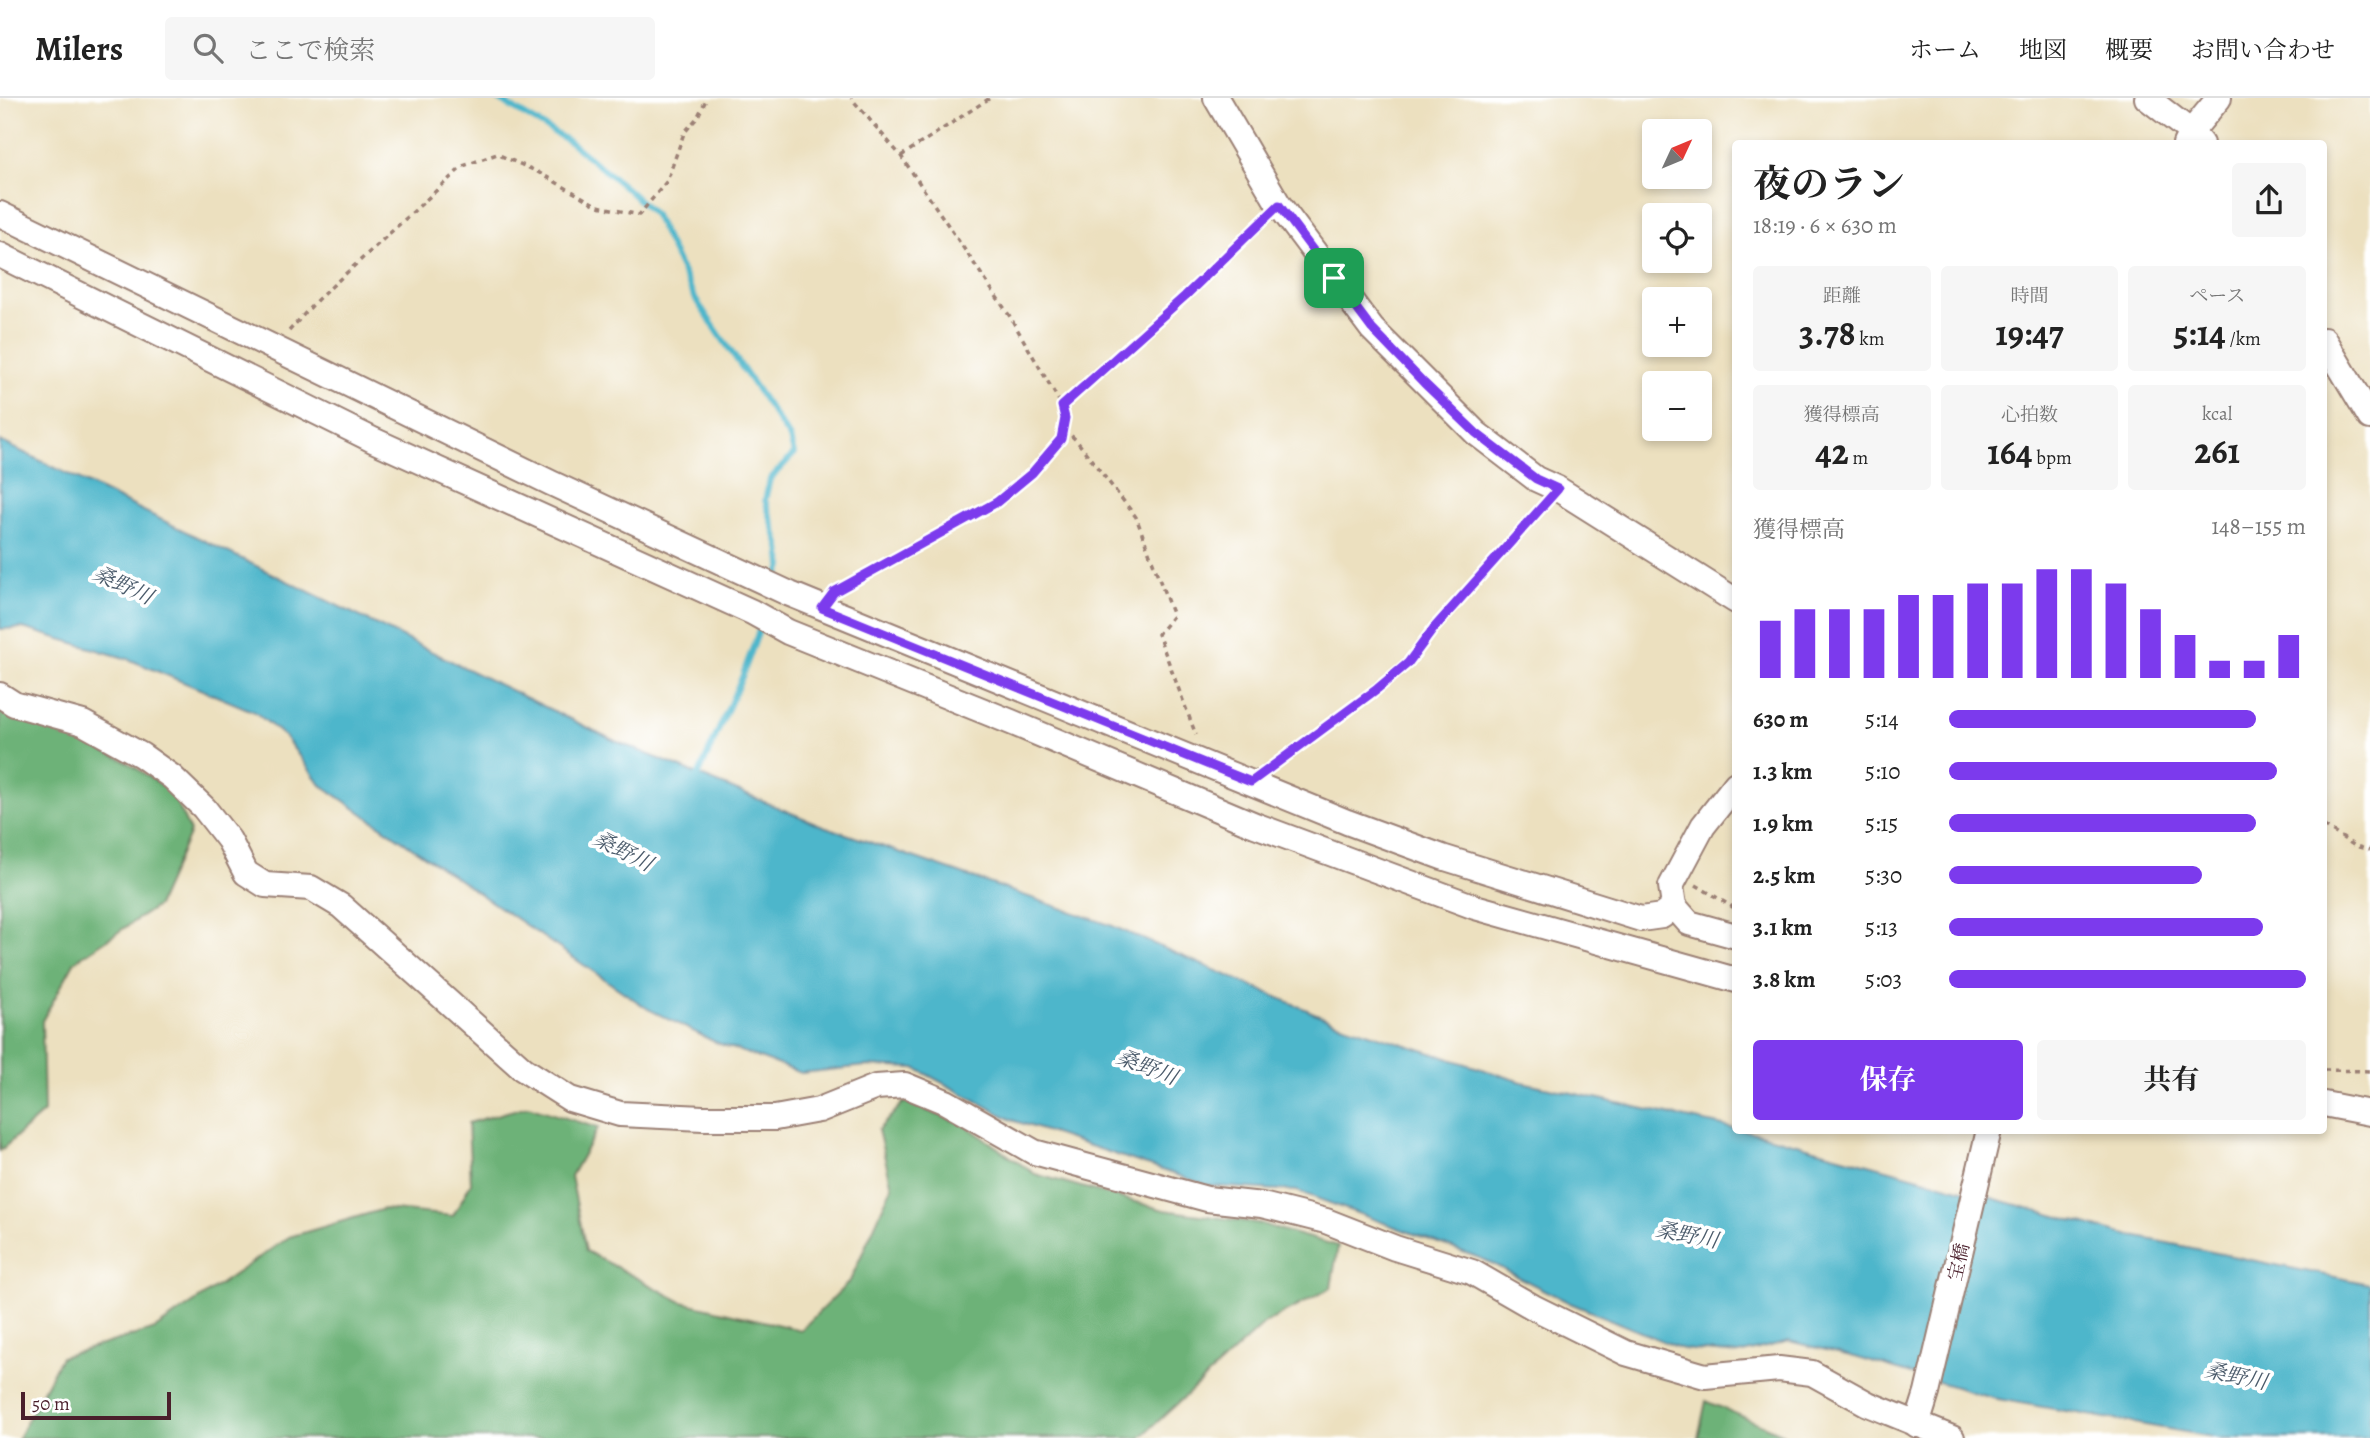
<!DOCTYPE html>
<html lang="ja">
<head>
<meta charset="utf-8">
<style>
	:root { --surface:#fff; --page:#f6f6f6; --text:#222; --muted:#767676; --line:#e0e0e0; --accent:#7c3aed }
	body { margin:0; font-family:Alegreya,"Noto Serif JP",serif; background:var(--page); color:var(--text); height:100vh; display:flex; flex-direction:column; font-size:26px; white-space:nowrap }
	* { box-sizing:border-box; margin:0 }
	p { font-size:23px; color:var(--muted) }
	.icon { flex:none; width:38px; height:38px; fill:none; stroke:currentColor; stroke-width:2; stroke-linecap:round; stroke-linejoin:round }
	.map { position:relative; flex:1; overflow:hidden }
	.sheet { position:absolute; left:1732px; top:42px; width:595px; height:994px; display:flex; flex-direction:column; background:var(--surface); border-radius:7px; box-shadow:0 4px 10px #0003 }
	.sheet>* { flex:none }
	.needle { width:46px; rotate:46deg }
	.buttons { position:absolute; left:1642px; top:21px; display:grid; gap:14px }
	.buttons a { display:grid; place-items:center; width:70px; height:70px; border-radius:7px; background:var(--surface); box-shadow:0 4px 10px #0003; font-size:35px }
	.scale { position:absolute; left:21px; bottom:18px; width:150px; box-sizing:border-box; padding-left:7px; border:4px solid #4a1f2b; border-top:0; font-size:19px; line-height:24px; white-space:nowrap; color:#4a1f2b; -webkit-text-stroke:5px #fff; paint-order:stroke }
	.pin { position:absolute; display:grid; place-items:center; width:60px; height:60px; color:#fff; margin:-30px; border-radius:14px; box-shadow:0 4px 10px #0006 }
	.round { display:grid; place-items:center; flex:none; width:74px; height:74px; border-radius:7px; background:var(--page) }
	.head { display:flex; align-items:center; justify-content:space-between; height:119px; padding:0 21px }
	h1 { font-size:38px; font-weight:700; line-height:52px }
	.figures { display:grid; grid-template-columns:repeat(3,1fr); gap:10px; height:119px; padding:7px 21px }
	.figures div { display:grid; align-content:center; border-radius:7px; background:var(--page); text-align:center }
	.figures b { font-size:35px; font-weight:700 }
	.figures small { font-size:19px; font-weight:400 }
	.figures p { font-size:19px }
	.chart { height:196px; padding:14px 21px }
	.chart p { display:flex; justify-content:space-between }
	.chart svg { width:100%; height:126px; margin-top:7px; stroke:var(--accent); stroke-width:6 }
	.action { display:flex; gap:14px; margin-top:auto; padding:14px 21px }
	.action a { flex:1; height:80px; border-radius:7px; background:var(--accent); color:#fff; font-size:28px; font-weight:700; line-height:80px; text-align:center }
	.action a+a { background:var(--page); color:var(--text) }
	ul { padding:0 21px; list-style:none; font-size:23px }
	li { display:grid; grid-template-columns:112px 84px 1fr; align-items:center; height:52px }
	li i { height:18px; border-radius:9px; background:var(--accent) }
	header { display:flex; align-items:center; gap:42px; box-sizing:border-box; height:98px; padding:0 35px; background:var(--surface); border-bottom:2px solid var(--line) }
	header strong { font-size:33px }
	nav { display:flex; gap:38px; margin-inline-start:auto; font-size:24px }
	.search { width:490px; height:63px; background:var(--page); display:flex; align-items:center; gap:18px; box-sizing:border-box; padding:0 24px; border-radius:7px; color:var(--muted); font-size:26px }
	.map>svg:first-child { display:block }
	.forest { fill:#6db278; stroke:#5c6852; stroke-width:2 }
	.water { fill:#4db6cb; stroke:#4c6a7b; stroke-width:2 }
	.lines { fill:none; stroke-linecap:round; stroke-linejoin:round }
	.stream { stroke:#4db6cb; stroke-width:6 }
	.minor-casing { stroke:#9b8075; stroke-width:28 }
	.path { stroke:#9b8075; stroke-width:3.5; stroke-dasharray:5 5; stroke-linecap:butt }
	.minor { stroke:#fff; stroke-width:24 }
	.route-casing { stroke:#fff; stroke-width:14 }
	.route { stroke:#7c3aed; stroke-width:9 }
	.labels { text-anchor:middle; stroke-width:7; stroke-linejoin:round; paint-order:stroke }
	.street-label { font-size:19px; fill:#4a1f2b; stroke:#fff }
	.water-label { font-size:21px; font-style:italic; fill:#4b5b6b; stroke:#fff }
</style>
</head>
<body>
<header>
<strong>Milers</strong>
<div class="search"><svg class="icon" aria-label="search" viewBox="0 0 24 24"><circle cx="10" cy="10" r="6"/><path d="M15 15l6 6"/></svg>ここで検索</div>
<nav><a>ホーム</a><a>地図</a><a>概要</a><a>お問い合わせ</a></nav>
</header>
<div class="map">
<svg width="2370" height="1340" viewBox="0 0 2370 1340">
	<rect width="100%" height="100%" fill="#fff"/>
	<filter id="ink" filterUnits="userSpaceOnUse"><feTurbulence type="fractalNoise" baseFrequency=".0143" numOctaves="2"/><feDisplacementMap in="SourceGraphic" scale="14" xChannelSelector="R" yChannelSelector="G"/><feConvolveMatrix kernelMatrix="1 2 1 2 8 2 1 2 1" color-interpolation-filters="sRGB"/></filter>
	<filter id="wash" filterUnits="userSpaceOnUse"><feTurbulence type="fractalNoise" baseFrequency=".00686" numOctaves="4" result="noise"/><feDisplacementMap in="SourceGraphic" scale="28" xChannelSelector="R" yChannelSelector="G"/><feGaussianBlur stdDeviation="1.57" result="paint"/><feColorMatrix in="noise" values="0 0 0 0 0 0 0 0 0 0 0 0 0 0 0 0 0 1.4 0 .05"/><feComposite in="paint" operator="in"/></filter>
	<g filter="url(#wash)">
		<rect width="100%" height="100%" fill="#ece0bf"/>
		<g class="forest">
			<path d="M0 608 124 662 172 694 190 734 157 808 75 863 42 923 44 1014 0 1053Z"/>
			<path d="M904 1004 965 1027 1035 1076 1164 1112 1257 1125 1338 1148 1331 1190 1265 1225 1140 1340H18L61 1259 155 1231 289 1139 384 1111 453 1118 471 1085 468 1025 528 1008 598 1030 571 1078 586 1153 682 1204 801 1232 850 1183 892 1089 878 1032Z"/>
			<path d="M1706 1303 1781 1335 1790 1340H1698Z"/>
		</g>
		<path class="water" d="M0 343 613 642 823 728 1110 827 1335 924 1522 984 1764 1037 2118 1135 2370 1186V1340H2219L1992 1300 1855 1259 1789 1243 1739 1256 1682 1251 1570 1205 1485 1162 1297 1093 1210 1088 1012 1022 915 970 866 968 801 975 715 944 648 911 321 687 285 639 255 614 128 561 23 530 0 531Z"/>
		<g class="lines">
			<g class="stream">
				<path d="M496 0 570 44 626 90 655 117 696 202 790 340 794 356 770 381 765 402 780 449 782 468 776 484"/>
				<path d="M695 685 742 579 761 527"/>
			</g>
		</g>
	</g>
	<g filter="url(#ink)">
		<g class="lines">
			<g class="minor-casing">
				<g id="minor">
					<path d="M1216 0 1279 107 1372 231 1476 335 1536 381 1558 391 1736 503"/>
					<path d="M2147 0 2191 34 2201 46"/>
					<path d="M2185 46 2191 34 2219 0"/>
					<path d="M0 116 551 385 790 496 1347 724 1442 759 1641 821 1662 818 1674 808"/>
					<path d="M0 157 373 342 752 514 788 534 1011 624 1255 727 1475 809 1736 882"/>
					<path d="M2324 242 2370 319"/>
					<path d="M0 597 14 606 83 625 141 657 172 679 204 710 229 742 246 775 265 787 311 790 341 808 523 971 570 1001 620 1016 703 1020H775L819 1012 876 989 905 987 946 1004 1034 1054 1207 1101 1262 1107 1326 1123 1395 1150 1472 1174 1533 1209 1626 1255 1705 1278 1779 1271 1812 1275 1868 1306 1952 1340"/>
					<path d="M1736 686 1703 728 1671 788 1674 808 1689 825 1736 838"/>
					<path d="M2324 1006 2370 1015"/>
					<path d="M1917 1327 1927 1295 1989 1032"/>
				</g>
			</g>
			<g class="path">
				<path d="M901 58 990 0"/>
				<path d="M289 233 317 202 463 68 497 56 536 73 598 108 639 117 667 83 684 35 697 20 707 0"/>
				<path d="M1062 308 1185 198 1263 122"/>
				<path d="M1064 331 1076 342 1136 419 1173 518 1158 536 1196 637"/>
				<path d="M837 492 997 404 1033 375 1061 341 1065 320 1062 308 1009 217 901 58 851 0"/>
				<path d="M1272 669 1377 591 1408 565 1434 530 1542 408"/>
				<path d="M2324 728 2355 748 2370 752"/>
				<path d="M1696 787 1736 811"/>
				<path d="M2324 972 2370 973"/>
			</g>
			<use href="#minor" class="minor"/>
		</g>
	</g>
	<g class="lines" filter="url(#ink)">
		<g class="route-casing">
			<path id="route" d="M1279 107 1372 231 1424 285 1476 335 1536 381 1558 391 1434 530 1408 565 1377 591 1251 684 822 510 834 494 997 404 1032 375 1061 341 1065 320 1062 308 1185 198Z"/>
		</g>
		<use href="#route" class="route"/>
	</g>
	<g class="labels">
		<g class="street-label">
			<text transform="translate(1958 1164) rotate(-77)" y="7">宝橋</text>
		</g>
		<g class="water-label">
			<text transform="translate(123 487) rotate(25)" y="7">桑野川</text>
			<text transform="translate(623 753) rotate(27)" y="7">桑野川</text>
			<text transform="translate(1147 969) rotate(21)" y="7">桑野川</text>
			<text transform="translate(1687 1137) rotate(11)" y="7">桑野川</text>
			<text transform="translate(2236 1278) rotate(12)" y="7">桑野川</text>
		</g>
	</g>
</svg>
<div class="buttons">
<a><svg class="needle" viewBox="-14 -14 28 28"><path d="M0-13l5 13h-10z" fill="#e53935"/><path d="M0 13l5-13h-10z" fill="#767676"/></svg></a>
<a><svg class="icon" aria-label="locate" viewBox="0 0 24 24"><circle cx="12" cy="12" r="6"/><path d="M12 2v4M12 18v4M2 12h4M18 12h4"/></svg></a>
<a>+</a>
<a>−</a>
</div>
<div class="scale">50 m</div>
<div class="pin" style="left:1334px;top:180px;background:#1e9e55"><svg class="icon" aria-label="arrive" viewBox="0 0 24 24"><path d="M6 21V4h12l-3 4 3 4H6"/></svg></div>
<section class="sheet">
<div class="head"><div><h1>夜のラン</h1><p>18:19 · 6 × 630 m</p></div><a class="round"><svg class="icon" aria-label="share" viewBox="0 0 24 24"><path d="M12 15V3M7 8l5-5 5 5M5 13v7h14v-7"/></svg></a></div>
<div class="figures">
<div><p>距離</p><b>3.78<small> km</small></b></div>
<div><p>時間</p><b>19:47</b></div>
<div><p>ペース</p><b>5:14<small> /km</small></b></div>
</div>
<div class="figures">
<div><p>獲得標高</p><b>42<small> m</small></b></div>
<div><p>心拍数</p><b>164<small> bpm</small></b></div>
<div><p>kcal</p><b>261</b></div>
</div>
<div class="chart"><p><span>獲得標高</span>148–155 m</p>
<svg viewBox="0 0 160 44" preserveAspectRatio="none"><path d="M5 44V24M15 44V20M25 44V20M35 44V20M45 44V15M55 44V15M65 44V11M75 44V11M85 44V6M95 44V6M105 44V11M115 44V20M125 44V29M135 44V38M145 44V38M155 44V29"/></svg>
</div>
<ul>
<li><b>630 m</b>5:14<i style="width:86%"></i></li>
<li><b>1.3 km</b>5:10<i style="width:92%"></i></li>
<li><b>1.9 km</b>5:15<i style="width:86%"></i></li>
<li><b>2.5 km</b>5:30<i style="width:71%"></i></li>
<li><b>3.1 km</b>5:13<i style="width:88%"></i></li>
<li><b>3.8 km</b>5:03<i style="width:100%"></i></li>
</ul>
<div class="action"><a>保存</a><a>共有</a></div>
</section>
</div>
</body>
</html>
